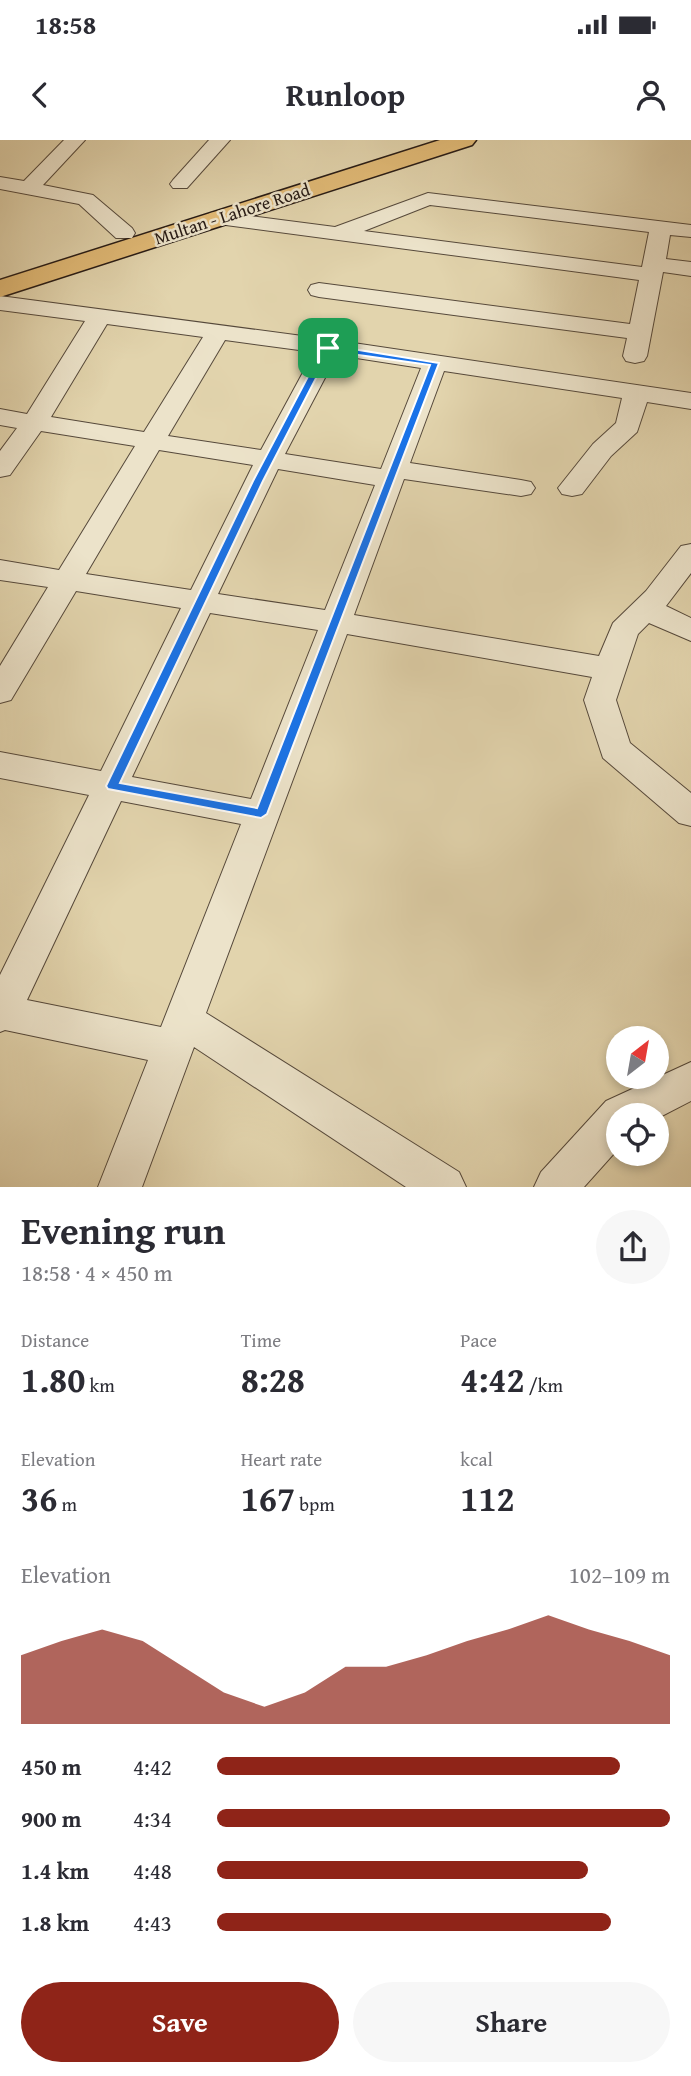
<!DOCTYPE html>
<html lang="en">
<head>
<meta charset="utf-8">
<style>
	:root { --surface:#fff; --page:#f7f7f7; --text:#2b2b33; --muted:#7c7c81; --accent:#8f2418 }
	body { margin:0; font-family:"Gentium Book Plus",serif; background:var(--page); color:var(--text); height:100vh; display:flex; flex-direction:column; font-size:26px; white-space:nowrap }
	* { box-sizing:border-box; margin:0 }
	p { font-size:23px; color:var(--muted) }
	.icon { flex:none; width:38px; height:38px; fill:none; stroke:currentColor; stroke-width:2; stroke-linecap:round; stroke-linejoin:round }
	.map { position:relative; height:1047px; overflow:hidden }
	.drawer { display:flex; flex-direction:column; background:var(--surface); flex:1 }
	.drawer>* { flex:none }
	.needle { width:46px; rotate:31deg }
	.tools { position:absolute; left:606px; top:886px; display:grid; gap:14px }
	.tools a { display:grid; place-items:center; width:63px; height:63px; border-radius:50%; background:var(--surface); box-shadow:0 4px 10px #0003; font-size:35px }
	.pin { position:absolute; display:grid; place-items:center; width:60px; height:60px; color:#fff; margin:-30px; border-radius:14px; box-shadow:0 4px 10px #0006 }
	.round { display:grid; place-items:center; flex:none; width:74px; height:74px; border-radius:37px; background:var(--page) }
	.headline { display:flex; align-items:center; justify-content:space-between; height:119px; padding:0 21px }
	h1 { font-size:38px; font-weight:700; line-height:52px }
	.figures { display:grid; grid-template-columns:repeat(3,1fr); gap:10px; height:119px; padding:7px 21px }
	.figures div { display:grid; align-content:center }
	.figures b { font-size:35px; font-weight:700 }
	.figures small { font-size:19px; font-weight:400 }
	.figures p { font-size:19px }
	.chart { height:196px; padding:14px 21px }
	.chart p { display:flex; justify-content:space-between }
	.chart svg { width:100%; height:126px; margin-top:7px; fill:var(--accent); opacity:.7 }
	.primary-button { display:flex; gap:14px; margin-top:auto; padding:14px 21px }
	.primary-button a { flex:1; height:80px; border-radius:42px; background:var(--accent); color:#fff; font-size:28px; font-weight:700; line-height:80px; text-align:center }
	.primary-button a+a { background:var(--page); color:var(--text) }
	ul { padding:0 21px; list-style:none; font-size:23px }
	li { display:grid; grid-template-columns:112px 84px 1fr; align-items:center; height:52px }
	li i { height:18px; border-radius:9px; background:var(--accent) }
	.status { display:flex; justify-content:space-between; align-items:center; height:49px; padding:0 35px; background:var(--surface); direction:ltr }
	.status svg { height:19px; fill:currentColor }
	header { display:flex; justify-content:space-between; align-items:center; height:91px; padding:0 21px; background:var(--surface); font-size:32px; font-weight:700 }
	.map>svg:first-child { display:block }
	.lines { fill:none; stroke-linecap:round; stroke-linejoin:round }
	.street-casing { stroke:#56493b; stroke-width:2 }
	.primary-casing { stroke:#271b15; stroke-width:3 }
	.street { fill:#ece3ca; fill-rule:evenodd }
	.primary { fill:#e1ba76; fill-rule:evenodd }
	.route { fill:#1a73e8; stroke:#fff; stroke-width:2; fill-rule:evenodd }
	.labels { text-anchor:middle; stroke-width:5; stroke-linejoin:round; paint-order:stroke }
	.far-street-label { font-size:18px; fill:#271b15; stroke:#ece3ca }
</style>
</head>
<body>
<div class="status"><b>18:58</b><svg viewBox="0 0 49 12"><path d="M0 12V9h3v3zM5 12V6h3v6zM10 12V3h3v9zM15 12V0h3v12zM26 1h20v11H26zM47 4h2v5h-2z"/></svg></div>
<header><svg class="icon" aria-label="back" viewBox="0 0 24 24"><path d="M15 5l-7 7 7 7"/></svg>Runloop<svg class="icon" aria-label="person" viewBox="0 0 24 24"><circle cx="12" cy="8" r="4"/><path d="M4 21q1-7 8-7t8 7"/></svg></header>
<div class="map">
<svg width="691" height="1047" viewBox="0 0 691 1047">
	<rect width="100%" height="100%" fill="#e2d4ad"/>
	<filter id="stains"><feTurbulence type="fractalNoise" baseFrequency=".00286" numOctaves="4"/><feColorMatrix values="0 0 0 0 .2 0 0 0 0 .09 0 0 0 0 .02 0 0 0 .5 -.17"/></filter>
	<radialGradient id="worn" r=".72"><stop offset=".6" stop-color="#630" stop-opacity="0"/><stop offset="1" stop-color="#630" stop-opacity=".3"/></radialGradient>
	<g class="lines">
		<g class="street-casing">
			<g id="street">
				<path d="M64 0H85L43 45 93 55 132 88 135 93 132 98H116L79 64 0 49V37L24 41Z"/>
				<path d="M209 0H230L187 48H173L170 44 173 40Z"/>
				<path d="M428 53 691 85V97L670 95 666 119 691 122V136L663 132 647 216 644 221 635 223 626 221 623 216 627 198 319 157 311 155 308 150 311 145 319 143 630 184 639 140 218 84 210 83 207 78 210 73 218 72 335 87ZM430 65 649 92 642 127 364 91Z"/>
				<path d="M0 156 340 201 691 253V269L647 262 637 292 611 316 582 354 572 356 562 354 558 348 593 304 616 283 622 258 444 231 410 323 521 340 531 342 535 348 531 354 521 356 404 339 354 475 599 516 613 483 646 451 681 406 691 404V433L666 466 691 478V501L649 483 638 494 616 560 630 603 691 653V686L679 683 603 618 584 560 592 537 347 494 206 873 459 1032 466 1047H406L194 907 142 1047H98L148 920 5 890 0 892V835L89 655 0 638V612L101 631 181 468 76 451 11 560 0 563V526L48 447 0 440V420L59 430 135 306 41 291 10 335 0 337V311L17 288 0 285V269L27 274 85 181 0 170ZM107 184 203 197 144 292 51 277ZM225 200 314 212 261 310 168 296ZM337 215 421 228 381 329 285 314ZM159 310 253 325 191 450 86 434ZM278 329 375 345 325 470 218 454ZM210 473 318 490 251 659 132 637ZM121 661 241 684 161 887 27 860Z"/>
				<path d="M691 922V961L656 979V975H618V1009L584 1047H534L541 1032 606 961Z"/>
			</g>
		</g>
		<g class="primary-casing">
			<path id="primary" d="M440 0H476L472 5 0 157V140Z"/>
		</g>
		<use href="#street" class="street"/>
		<use href="#primary" class="primary"/>
	</g>
	<path class="route" d="M328 205 439 223 267 674 261 678 108 649 106 646 253 341 323 208ZM330 211 430 225 257 668 120 643 263 341Z"/>
	<g class="labels">
		<g class="far-street-label">
			<text transform="translate(232 74) rotate(-18)" y="6">Multan - Lahore Road</text>
		</g>
	</g>
	<rect width="100%" height="100%" filter="url(#stains)"/>
	<rect width="100%" height="100%" fill="url(#worn)"/>
</svg>
<div class="tools">
<a><svg class="needle" viewBox="-14 -14 28 28"><path d="M0-13l5 13h-10z" fill="#e53935"/><path d="M0 13l5-13h-10z" fill="#7c7c81"/></svg></a>
<a><svg class="icon" aria-label="locate" viewBox="0 0 24 24"><circle cx="12" cy="12" r="6"/><path d="M12 2v4M12 18v4M2 12h4M18 12h4"/></svg></a>
</div>
<div class="pin" style="left:328px;top:208px;background:#1e9e55"><svg class="icon" aria-label="arrive" viewBox="0 0 24 24"><path d="M6 21V4h12l-3 4 3 4H6"/></svg></div>
</div>
<section class="drawer">
<div class="headline"><div><h1>Evening run</h1><p>18:58 · 4 × 450 m</p></div><a class="round"><svg class="icon" aria-label="share" viewBox="0 0 24 24"><path d="M12 15V3M7 8l5-5 5 5M5 13v7h14v-7"/></svg></a></div>
<div class="figures">
<div><p>Distance</p><b>1.80<small> km</small></b></div>
<div><p>Time</p><b>8:28</b></div>
<div><p>Pace</p><b>4:42<small> /km</small></b></div>
</div>
<div class="figures">
<div><p>Elevation</p><b>36<small> m</small></b></div>
<div><p>Heart rate</p><b>167<small> bpm</small></b></div>
<div><p>kcal</p><b>112</b></div>
</div>
<div class="chart"><p><span>Elevation</span>102–109 m</p>
<svg viewBox="0 0 160 44" preserveAspectRatio="none"><path d="M0 44V20L10 15L20 11L30 15L40 24L50 33L60 38L70 33L80 24L90 24L100 20L110 15L120 11L130 6L140 11L150 15L160 20V44z"/></svg>
</div>
<ul>
<li><b>450 m</b>4:42<i style="width:89%"></i></li>
<li><b>900 m</b>4:34<i style="width:100%"></i></li>
<li><b>1.4 km</b>4:48<i style="width:82%"></i></li>
<li><b>1.8 km</b>4:43<i style="width:87%"></i></li>
</ul>
<div class="primary-button"><a>Save</a><a>Share</a></div>
</section>
</body>
</html>
